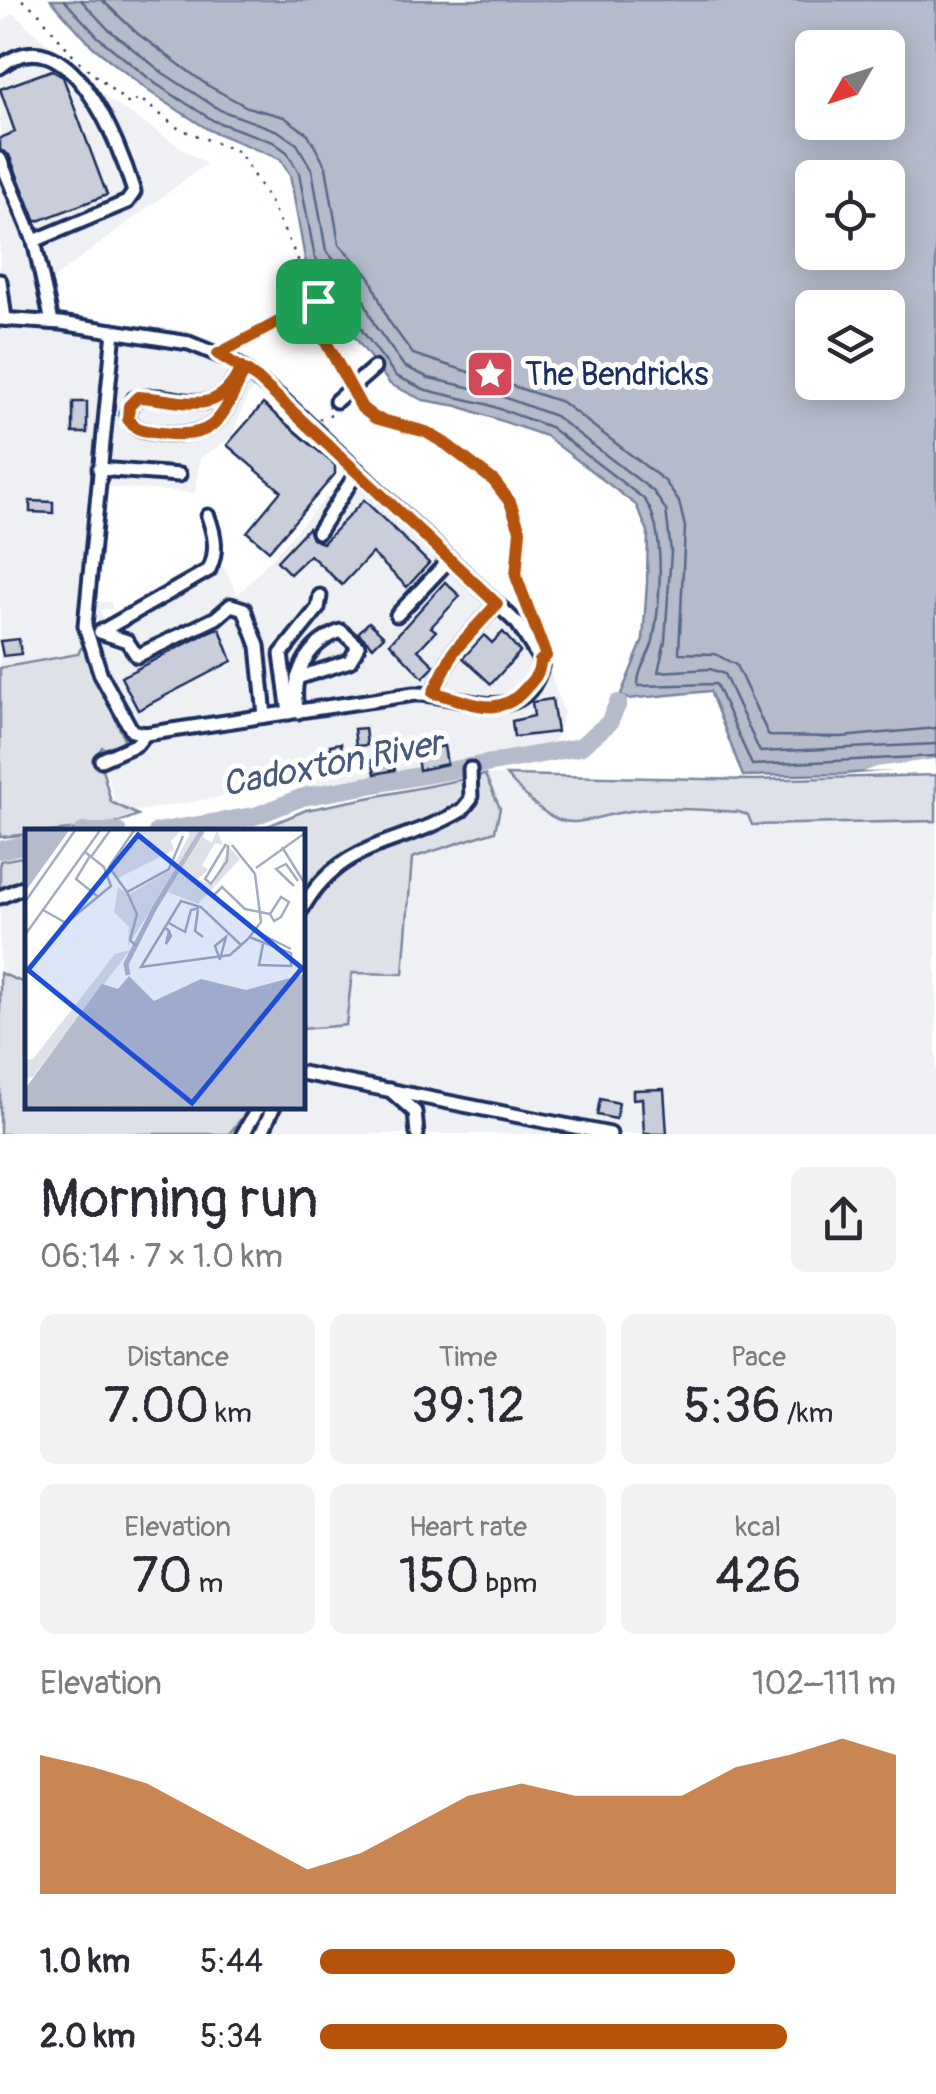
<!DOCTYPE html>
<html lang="en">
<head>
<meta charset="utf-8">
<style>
	:root { --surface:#fff; --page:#f2f2f3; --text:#2b2b33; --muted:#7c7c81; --accent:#b45309 }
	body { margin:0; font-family:Pangolin,sans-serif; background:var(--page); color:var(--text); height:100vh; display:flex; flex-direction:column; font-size:38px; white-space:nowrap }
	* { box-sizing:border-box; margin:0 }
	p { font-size:32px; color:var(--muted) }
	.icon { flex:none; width:55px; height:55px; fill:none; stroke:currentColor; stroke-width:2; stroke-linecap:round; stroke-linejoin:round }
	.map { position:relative; height:1134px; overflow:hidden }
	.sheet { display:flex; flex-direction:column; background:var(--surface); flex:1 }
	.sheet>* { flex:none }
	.needle { width:65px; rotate:231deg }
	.controls { position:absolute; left:795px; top:30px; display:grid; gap:20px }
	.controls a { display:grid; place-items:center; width:110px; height:110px; border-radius:15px; background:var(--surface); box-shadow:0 5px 25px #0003; font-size:50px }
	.pin { position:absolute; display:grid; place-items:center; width:85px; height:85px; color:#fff; margin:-42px; border-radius:20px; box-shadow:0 5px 15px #0006 }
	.round { display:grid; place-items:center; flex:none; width:105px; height:105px; border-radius:15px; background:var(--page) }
	.head { display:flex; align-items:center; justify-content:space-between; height:170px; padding:0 40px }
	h1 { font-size:55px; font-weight:600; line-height:75px }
	.metrics { display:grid; grid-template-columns:repeat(3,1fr); gap:15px; height:170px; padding:10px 40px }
	.metrics div { display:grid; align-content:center; border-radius:15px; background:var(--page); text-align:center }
	.metrics b { font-size:50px; font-weight:600 }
	.metrics small { font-size:28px; font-weight:400 }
	.metrics p { font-size:28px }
	.chart { height:280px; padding:20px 40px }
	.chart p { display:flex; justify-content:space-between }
	.chart svg { width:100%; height:180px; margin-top:10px; fill:var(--accent); opacity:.7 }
	ul { padding:0 40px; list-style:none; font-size:32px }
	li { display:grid; grid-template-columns:160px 120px 1fr; align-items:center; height:75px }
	li i { height:25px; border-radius:12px; background:var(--accent) }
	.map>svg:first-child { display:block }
	.built { fill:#eff0f4 }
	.green { fill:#dee1e7; stroke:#7c88a2; stroke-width:2.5 }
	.water { fill:#b5bbca; stroke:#77839f; stroke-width:2.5; fill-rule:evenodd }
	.pier { fill:#fff }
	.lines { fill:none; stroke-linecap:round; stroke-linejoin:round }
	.shore { stroke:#596789; stroke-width:2.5 }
	.river { stroke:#b5bbca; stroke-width:18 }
	.building { fill:#caceda; stroke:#1b2f5e; stroke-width:2.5 }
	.minor-casing { stroke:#1b2f5e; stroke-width:19 }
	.path { stroke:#1b2f5e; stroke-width:2.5; stroke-dasharray:2.5 8; stroke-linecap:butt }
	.minor { stroke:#fff; stroke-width:11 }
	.route-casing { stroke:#fff; stroke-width:20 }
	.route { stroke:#b45309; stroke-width:12 }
	.labels { text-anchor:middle; stroke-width:10; stroke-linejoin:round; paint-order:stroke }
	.poi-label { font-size:32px; fill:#1b2f5e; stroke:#fff; text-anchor:start }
	.water-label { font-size:35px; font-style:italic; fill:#49597e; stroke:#fff }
	.inset-river { fill:none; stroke:#b5bbca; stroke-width:5 }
	.inset-road { fill:none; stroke:#a4acbf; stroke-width:2.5 }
	.view { fill:#1d4ed8; fill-opacity:0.15; stroke:#1d4ed8; stroke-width:5 }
	.inset-edge { fill:none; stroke:#1b2f5e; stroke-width:5 }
</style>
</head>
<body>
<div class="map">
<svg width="936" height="1134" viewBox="0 0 936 1134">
	<rect width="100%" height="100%" fill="#fff"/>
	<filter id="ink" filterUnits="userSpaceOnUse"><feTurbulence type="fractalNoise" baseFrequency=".01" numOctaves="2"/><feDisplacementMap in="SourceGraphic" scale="20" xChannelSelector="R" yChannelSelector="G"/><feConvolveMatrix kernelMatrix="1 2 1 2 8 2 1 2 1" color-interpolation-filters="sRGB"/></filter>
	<g filter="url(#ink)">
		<g class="built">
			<path d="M13 13 112 102 206 164 50 281 61 312 68 317 186 330 217 343 266 374 247 397 231 438 200 458 195 493 106 487 94 601 111 602 112 609H101L102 616 107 621 121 620 223 566 238 595 347 474 514 633 525 624 545 656 564 713 552 750 304 791 300 784 118 814 103 760 126 751 79 655 0 668V24Z"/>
			<path d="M485 775 936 783V1134H0V861L27 857 28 1106H302V832L276 831Z"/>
		</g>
		<g class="green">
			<path d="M81 648 87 649 124 739 116 753 102 747 98 753 111 802 138 815 110 826 0 837V668L78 654Z"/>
			<path d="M485 775 500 808 495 831 412 858 403 974 352 973 346 1025 303 1029 302 832H240L268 826 306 810Z"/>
			<path d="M506 775 753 780 936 775V821L752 825 748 815 738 812C710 810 680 808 652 809 573 812 573 852 506 775Z"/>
			<path d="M27 856V879L0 892V861Z"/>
			<path d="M0 973 27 984 28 1106 250 1107 248 1110 229 1134H0Z"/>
		</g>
		<path class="water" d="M51 0H936V766L843 774 743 776 710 691 627 699 621 694 643 640 647 583 648 531 636 505 546 436 458 406 423 400 390 384 354 336 339 298 306 264 290 175 280 159 209 130 150 92 92 46ZM812 48H888V122H812ZM812 178H888V252H812ZM812 308H888V382H812Z"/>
		<path class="pier" d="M936 759V770L863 772 877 767Z"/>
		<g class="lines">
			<g class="shore">
				<path d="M64 0 99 38 156 84 214 121 273 142 287 152 299 173 315 258 347 293 363 332 396 376 426 390 486 404 550 427 644 499C667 528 660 605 653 641 649 657 637 670 638 686L716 684 752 765 936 756"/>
				<path d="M81 0 108 29 163 73 220 110 278 131 297 144 312 170 326 251 358 286 375 326 404 366 429 378 490 392 555 416 653 491 666 510 671 552 665 641 658 672 710 669 724 674 760 752 936 744"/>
				<path d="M102 0 138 34 207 85 247 107 284 117 308 134 326 167 339 244 370 277 388 320 413 354 562 402 665 481 679 502 685 527 679 653 715 654 736 665 769 736 841 737 936 728"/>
			</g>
			<g class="river">
				<path d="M83 832H118"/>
				<path d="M157 832 255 816 303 797 580 747 609 723 618 703"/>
				<path d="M0 850 28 844"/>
			</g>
		</g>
		<g class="building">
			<path d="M52 70 63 77 107 195 36 222 9 155 0 150V138L15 132 0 89Z"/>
			<rect x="73" y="402" width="14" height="31"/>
			<path d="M263 404 335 465V474L269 551 247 532 281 491 227 445Z"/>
			<path d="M364 500 429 563 407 587 372 553 342 585 310 555 290 574 277 561 308 528 312 539 323 543Z"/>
			<path d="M30 501 53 502V513L30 512Z"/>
			<path d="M445 582 460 596 431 627 436 631 418 650 435 666 423 678 390 643Z"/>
			<path d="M369 622 384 636 373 647 358 633Z"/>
			<path d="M215 629H220L232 661 138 710 121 677Z"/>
			<path d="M503 632 520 652 491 684 463 658 484 635 492 643Z"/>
			<path d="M19 639 21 654 3 656 0 641Z"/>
			<path d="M552 699 557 732 514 737 512 721 534 716 532 702Z"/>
			<path d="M365 728 367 745 356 746 354 729Z"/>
			<path d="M341 743 344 772 333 773 330 745Z"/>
			<path d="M444 746 447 764 419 770 416 752Z"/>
			<path d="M393 757 395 770 375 774 372 760Z"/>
			<path d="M664 1089 667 1134H644L642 1098 633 1099V1090Z"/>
			<path d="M600 1099 619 1103 616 1119 597 1115Z"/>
		</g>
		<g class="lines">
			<g class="minor-casing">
				<g id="minor">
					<path d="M0 67C68 11 119 142 134 192L127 202 34 241"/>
					<path d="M0 159 34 241 52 322"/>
					<path d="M0 281 5 319"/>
					<path d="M0 319 61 323 189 343 233 361 281 398 518 624 542 663C525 735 457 691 414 694L145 734 132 731 101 675 85 626 114 331"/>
					<path d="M241 367C214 430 181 387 134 399L127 414C133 431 143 431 159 433 219 440 221 418 245 370"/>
					<path d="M336 401 374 368"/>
					<path d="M99 469 179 475"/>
					<path d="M318 532 358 471"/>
					<path d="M397 615 450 559"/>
					<path d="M102 631 209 570C218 551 215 536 208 516"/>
					<path d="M100 632 127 641 137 656 216 618 231 605 244 609 258 646 265 716"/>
					<path d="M297 678 350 661 358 646 341 631C307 643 289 677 298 712"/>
					<path d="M433 693 454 651 497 604"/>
					<path d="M289 713 281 654 318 608 320 596"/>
					<path d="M101 760 137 744 145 734"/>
					<path d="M0 897 28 885"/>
					<path d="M302 909C342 838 401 847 462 810L471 799 470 769"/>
					<path d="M302 1073 610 1134"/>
					<path d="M390 1090 415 1112 417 1134"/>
					<path d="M243 1134 259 1106"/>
					<path d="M261 1134 274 1106"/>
				</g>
			</g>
			<g class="path">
				<path d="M22 0 37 11 75 58 130 105 139 98 178 128 239 152 270 202 320 305 316 324 343 380"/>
				<path d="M228 348 318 301"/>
				<path d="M355 400C377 426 404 421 431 435 466 453 515 486 520 529 521 545 513 559 516 575 521 598 535 619 542 641"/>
				<path d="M319 419 339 411"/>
			</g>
			<use href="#minor" class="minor"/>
		</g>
	</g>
	<g class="lines" filter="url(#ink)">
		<g class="route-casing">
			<path id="route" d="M318 301 316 324 362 408 375 418 426 432 446 444 494 481 510 502 520 530 516 576 546 656 540 661C540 673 534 679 525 689 496 723 466 698 433 693L454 651 497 604 258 379 245 370C222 415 219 441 162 433 148 431 136 432 128 419L129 406 138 397C184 399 218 420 241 368L218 354Z"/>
		</g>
		<use href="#route" class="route"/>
	</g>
	<defs>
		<g id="sight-square" transform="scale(2.5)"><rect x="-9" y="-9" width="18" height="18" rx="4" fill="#d1495b" stroke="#fff"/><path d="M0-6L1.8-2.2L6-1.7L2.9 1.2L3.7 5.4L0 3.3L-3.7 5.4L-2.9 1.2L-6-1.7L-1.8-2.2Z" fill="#fff"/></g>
	</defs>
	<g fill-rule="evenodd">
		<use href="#sight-square" x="490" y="374"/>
	</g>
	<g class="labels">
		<g class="poi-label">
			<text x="525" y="385">The Bendricks</text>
		</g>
		<g class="water-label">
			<text transform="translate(332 763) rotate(-11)" y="12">Cadoxton River</text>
		</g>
	</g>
	<g transform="translate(25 829)">
		<rect width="280" height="280" fill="#fff"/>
		<path d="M125 0H157L146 12 149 21 91 50 86 36 114 1ZM160 0H176L103 117 104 98 89 83 93 58 103 66 146 41 165 5ZM180 0 178 8 187 14 192 1 198 16 190 14 177 36 183 41 173 50 188 57 204 18 215 30 173 75 143 63ZM105 121 8 248 0 250V231L8 230 90 125Z" fill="#dee1e7"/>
		<path d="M0 0H45L0 63ZM280 145V280H0V260L77 155 93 160 104 147 129 172 176 150 221 161Z" fill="#b5bbca"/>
		<path class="inset-river" d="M103 146 101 135 129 80 178 0"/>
		<path class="inset-road" d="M110 0 84 38 102 63 144 40 158 7M201 15 180 50 186 55 202 32 203 16M207 16 230 45 225 38M257 18 280 55M65 27 51 50 72 67M66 28 86 0M231 39 280 4M269 57 251 40 261 35 273 52M102 63 112 85 105 111 111 117M189 66 197 58 220 80 245 85 256 68 264 73 256 88 249 92 245 85M0 73 51 0M18 81 41 94 86 57 79 38 60 23M173 81 170 102 178 108M142 93 160 103 166 81 174 79M139 98 143 101 144 102 145 105 146 107 141 115 144 102M230 102 266 120M0 106 76 0M224 108 266 124V137L234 136 238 115M216 116 176 78 156 72 116 138 205 126 223 110 236 93 230 45M195 131 190 117 201 108 195 130"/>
		<path class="view" d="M113 6 277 139 167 274 3 141Z"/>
		<rect width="280" height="280" class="inset-edge"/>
	</g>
</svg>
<div class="controls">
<a><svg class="needle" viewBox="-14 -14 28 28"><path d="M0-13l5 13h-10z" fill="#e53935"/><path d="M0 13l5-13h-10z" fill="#7c7c81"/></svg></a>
<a><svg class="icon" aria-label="locate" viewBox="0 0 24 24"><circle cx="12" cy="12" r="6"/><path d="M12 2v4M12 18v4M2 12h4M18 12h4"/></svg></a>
<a><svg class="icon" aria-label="layers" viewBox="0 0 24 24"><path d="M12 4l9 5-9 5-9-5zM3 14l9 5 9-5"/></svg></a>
</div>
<div class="pin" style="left:318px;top:301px;background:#1e9e55"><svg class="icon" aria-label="arrive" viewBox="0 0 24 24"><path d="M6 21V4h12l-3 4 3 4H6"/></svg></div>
</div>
<section class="sheet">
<div class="head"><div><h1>Morning run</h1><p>06:14 · 7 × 1.0 km</p></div><a class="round"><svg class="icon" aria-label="share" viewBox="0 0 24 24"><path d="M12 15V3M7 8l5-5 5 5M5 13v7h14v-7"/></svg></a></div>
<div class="metrics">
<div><p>Distance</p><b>7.00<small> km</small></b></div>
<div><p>Time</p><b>39:12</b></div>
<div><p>Pace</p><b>5:36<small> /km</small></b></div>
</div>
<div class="metrics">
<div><p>Elevation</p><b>70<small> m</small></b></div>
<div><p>Heart rate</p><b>150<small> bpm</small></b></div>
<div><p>kcal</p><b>426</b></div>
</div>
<div class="chart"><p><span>Elevation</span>102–111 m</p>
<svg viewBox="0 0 160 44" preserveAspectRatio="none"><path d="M0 44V10L10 13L20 17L30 24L40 31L50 38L60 34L70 27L80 20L90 17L100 20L110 20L120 20L130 13L140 10L150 6L160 10V44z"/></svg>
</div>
<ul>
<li><b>1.0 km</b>5:44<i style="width:72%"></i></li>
<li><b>2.0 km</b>5:34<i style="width:81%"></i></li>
</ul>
</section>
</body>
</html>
